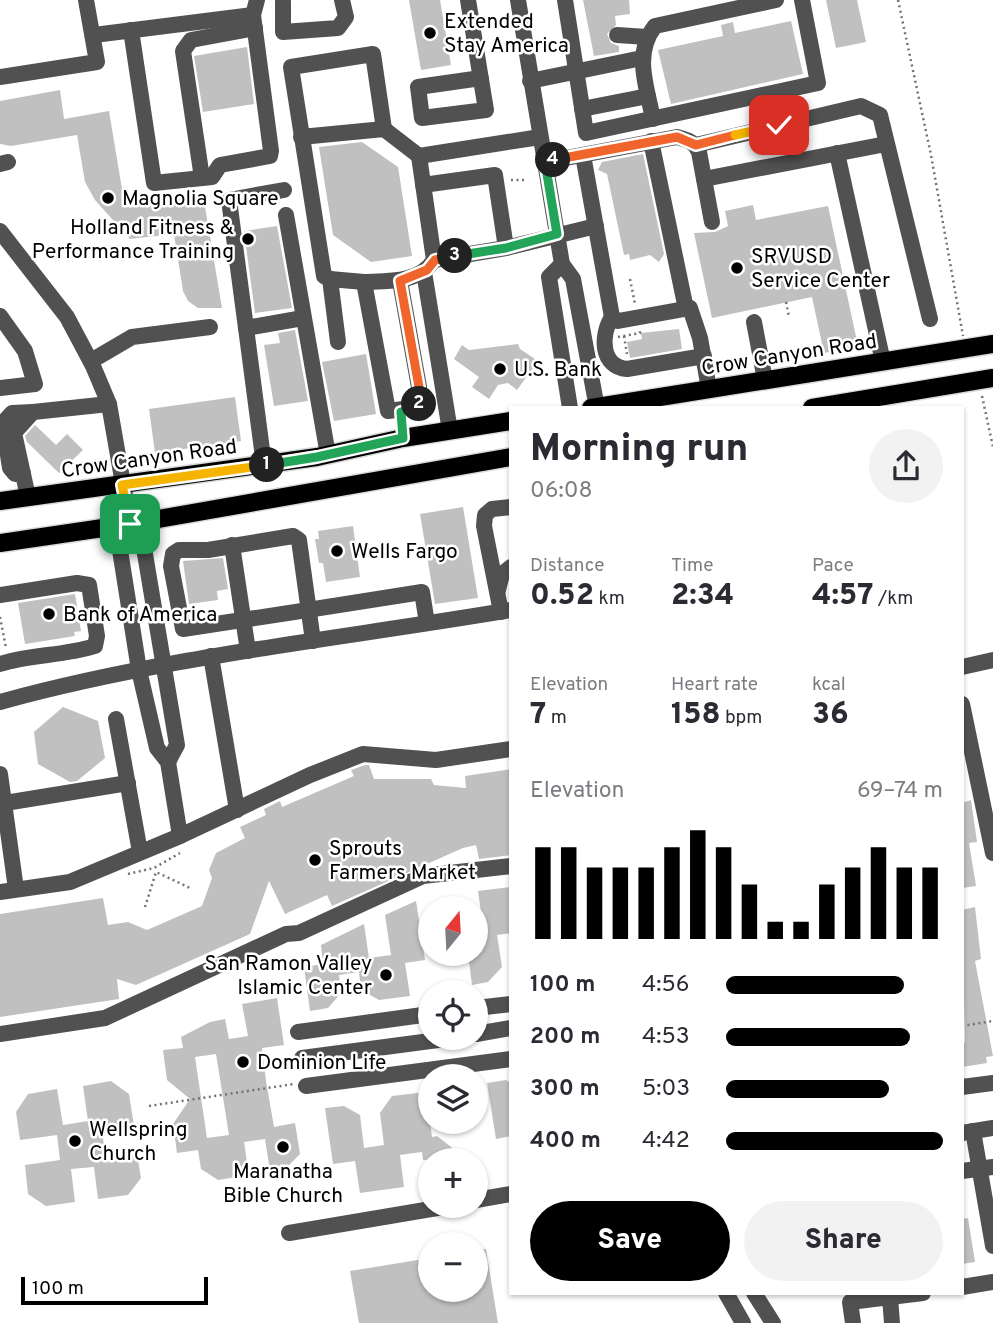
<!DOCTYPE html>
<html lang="en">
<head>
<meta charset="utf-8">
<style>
	:root { --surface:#fff; --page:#f2f2f3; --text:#2b2b33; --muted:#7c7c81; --accent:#000 }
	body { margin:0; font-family:Overpass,sans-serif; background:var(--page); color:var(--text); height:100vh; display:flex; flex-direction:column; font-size:26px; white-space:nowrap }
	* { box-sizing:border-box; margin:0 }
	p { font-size:23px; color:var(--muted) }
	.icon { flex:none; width:38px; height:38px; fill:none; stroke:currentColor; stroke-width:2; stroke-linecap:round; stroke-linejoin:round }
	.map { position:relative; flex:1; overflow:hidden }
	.panel { position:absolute; left:509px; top:406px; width:455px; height:889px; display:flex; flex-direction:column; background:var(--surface); border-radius:0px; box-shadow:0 2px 5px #0004 }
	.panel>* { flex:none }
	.needle { width:46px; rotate:18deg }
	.buttons { position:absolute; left:418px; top:896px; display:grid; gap:14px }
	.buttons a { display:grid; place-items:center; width:70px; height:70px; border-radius:50%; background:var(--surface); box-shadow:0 2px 5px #0004; font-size:35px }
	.scale { position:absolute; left:21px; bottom:18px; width:187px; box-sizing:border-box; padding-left:7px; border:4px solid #000; border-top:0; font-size:19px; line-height:24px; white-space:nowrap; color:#000; -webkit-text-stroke:5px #fff; paint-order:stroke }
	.pin { position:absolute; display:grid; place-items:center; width:60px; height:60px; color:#fff; margin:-30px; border-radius:14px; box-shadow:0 4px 10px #0006 }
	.km { position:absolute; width:35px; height:35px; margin:-18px; border-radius:50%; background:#222; color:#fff; font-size:19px; line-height:35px; text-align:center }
	.round { display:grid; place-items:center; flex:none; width:74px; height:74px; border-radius:37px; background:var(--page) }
	.summary { display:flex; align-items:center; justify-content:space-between; height:119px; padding:0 21px }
	h1 { font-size:38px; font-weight:800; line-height:52px }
	.metrics { display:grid; grid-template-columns:repeat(3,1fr); gap:10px; height:119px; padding:7px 21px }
	.metrics div { display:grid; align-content:center }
	.metrics b { font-size:30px; font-weight:800 }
	.metrics small { font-size:19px; font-weight:400 }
	.metrics p { font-size:19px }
	.chart { height:196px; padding:14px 21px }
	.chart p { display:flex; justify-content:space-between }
	.chart svg { width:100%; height:126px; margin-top:7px; stroke:var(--accent); stroke-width:6 }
	.primary-button { display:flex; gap:14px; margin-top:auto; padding:14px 21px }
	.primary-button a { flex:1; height:80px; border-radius:42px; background:var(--accent); color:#fff; font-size:28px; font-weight:800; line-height:80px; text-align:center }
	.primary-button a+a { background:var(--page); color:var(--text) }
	ul { padding:0 21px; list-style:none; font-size:23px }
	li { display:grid; grid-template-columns:112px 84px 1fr; align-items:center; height:52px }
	li i { height:18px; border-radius:9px; background:var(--accent) }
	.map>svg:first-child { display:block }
	.building { fill:#c0c0c0; fill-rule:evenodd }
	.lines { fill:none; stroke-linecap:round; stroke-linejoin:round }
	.major-casing { stroke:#dbdbdb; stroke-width:21 }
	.path { stroke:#737373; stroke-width:2.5; stroke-dasharray:2 3.5; stroke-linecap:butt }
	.minor { stroke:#515151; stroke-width:16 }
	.major { stroke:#000; stroke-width:18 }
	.split-1-casing { stroke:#fff; stroke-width:14 }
	.split-2-casing { stroke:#fff; stroke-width:14 }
	.split-3-casing { stroke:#fff; stroke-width:14 }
	.split-4-casing { stroke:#fff; stroke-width:14 }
	.split-5-casing { stroke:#fff; stroke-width:14 }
	.split-6-casing { stroke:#fff; stroke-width:14 }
	.split-1 { stroke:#f5b400; stroke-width:9 }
	.split-2 { stroke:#22a559; stroke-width:9 }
	.split-3 { stroke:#f0652b; stroke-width:9 }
	.split-4 { stroke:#22a559; stroke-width:9 }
	.split-5 { stroke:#f0652b; stroke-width:9 }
	.split-6 { stroke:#f5b400; stroke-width:9 }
	.poi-dot { fill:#000; stroke:#fff; stroke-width:2.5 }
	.labels { text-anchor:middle; stroke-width:5; stroke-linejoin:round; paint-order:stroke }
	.poi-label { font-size:21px; fill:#000; stroke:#fff; text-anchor:start }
	.street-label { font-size:21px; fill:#000; stroke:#fff }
</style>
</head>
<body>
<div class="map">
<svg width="993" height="1323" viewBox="0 0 993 1323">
	<rect width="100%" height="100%" fill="#fff"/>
	<g class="building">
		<path d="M409 0H440L451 65 421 70Z"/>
		<path d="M583 0H629L630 14 615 16 616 25 607 34 611 43 619 46V52L594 56Z"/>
		<path d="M826 0H857L866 42 836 48Z"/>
		<path d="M791 21 803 74 671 104 658 50 723 36 721 25 733 22 735 33Z"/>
		<path d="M247 47 254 104 203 112 194 56Z"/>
		<path d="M60 90 64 119 109 111 125 207 203 195 222 308H198L188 301 183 291 174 234 130 239 95 200 85 182 77 135 11 146 0 144V101Z"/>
		<path d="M362 142 398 167 412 256 371 262 333 235 319 147Z"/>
		<path d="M643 154 664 254 659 262 650 255 630 260 629 254 624 255 607 174 598 170 602 162Z"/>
		<path d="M753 205 756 220 828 206 858 346 824 353 812 297 712 318 694 233 715 232 728 226 725 211Z"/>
		<path d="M277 226 292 308 255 313 244 231Z"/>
		<path d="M679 329 682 349 630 358 627 342 642 339 641 333Z"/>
		<path d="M295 330 308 401 274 406 264 345 280 343 278 333Z"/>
		<path d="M518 344 520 349 538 361 517 390 508 383 498 385 489 399 472 387 479 377 454 359 462 345 469 350Z"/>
		<path d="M366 354 376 414 334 421 322 362Z"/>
		<path d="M235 397 241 441 155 453 149 409Z"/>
		<path d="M35 425 56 445 67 434 83 450 59 473 27 442 25 436Z"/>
		<path d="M463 507 478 598 435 604 420 514Z"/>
		<path d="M353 526 360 577 326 582 323 563H319L315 539H319L318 531Z"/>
		<path d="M223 558 228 589 217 591 218 600 189 604 183 561Z"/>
		<path d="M75 594 81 631 74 632 75 636 25 644 18 603Z"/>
		<path d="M63 707 98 721 105 758 77 781 70 782 38 764 34 732Z"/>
		<path d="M365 765H369L374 779H431L434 785 466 788 465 776 511 769V855L479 859 476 845 463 848 332 906 327 895 285 914 269 881 250 934 136 985 117 979 119 999 0 1017V914L103 898 108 925 128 922 147 930 202 906 212 878 209 870 216 853 245 838 240 827 266 815 264 809 280 801 282 807 354 776 351 770Z"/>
		<path d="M971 800 977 842 969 843 976 886 962 888V803Z"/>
		<path d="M511 887V933L497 935 502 967 488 982 472 985 468 954H476V927L483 926 478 891Z"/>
		<path d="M416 901 425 960 405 963 410 996 379 1000 361 990 359 972 339 975 341 993 328 1008 310 1011 304 967 323 964 321 945 364 924 369 958 391 955 385 915Z"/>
		<path d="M975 907 981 959 975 961 993 1056 986 1057 987 1063 962 1067V1043L965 1042 962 910Z"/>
		<path d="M277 998 284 1045 262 1048 266 1081 274 1127 295 1123 300 1154 286 1168 270 1171 265 1139 244 1142 249 1175 218 1180 201 1169 198 1150 177 1153 173 1124 190 1099 167 1080 163 1050 183 1048 181 1037 210 1022 225 1019 229 1039 248 1036 242 1004ZM216 1054 229 1135 207 1138 195 1057Z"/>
		<path d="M506 1080 511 1083V1136L496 1139 487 1083Z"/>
		<path d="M111 1081 129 1094 134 1126 102 1131 105 1152 136 1148 141 1178 128 1195 98 1199 94 1167 71 1169 75 1202 46 1206 28 1194 25 1165 60 1160 57 1135 20 1140 16 1112 28 1094 57 1089 63 1125 88 1121 83 1086Z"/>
		<path d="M426 1092 432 1137 437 1136 455 1150 456 1160H423L422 1152 400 1155 404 1187 360 1193 355 1161 333 1164 325 1108 344 1106 360 1115 364 1148 384 1145 380 1113 392 1096Z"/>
		<path d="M968 1218 975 1262 962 1264V1219Z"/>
		<path d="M486 1249 498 1323H359L350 1271 430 1258V1290H476V1251Z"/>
	</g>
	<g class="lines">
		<g class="major-casing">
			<g id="major">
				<path d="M591 408 993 344"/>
				<path d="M812 408 993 378"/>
				<path d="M0 501 317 457 403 438 511 421"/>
				<path d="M0 543 130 524 511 457"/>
			</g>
		</g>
		<g class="path">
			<path d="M898 0 931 155 963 336"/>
			<path d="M511 180H527"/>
			<path d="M630 279 635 304"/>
			<path d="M786 302 789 317"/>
			<path d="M624 336 627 354"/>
			<path d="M618 337 640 333V331"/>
			<path d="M982 396 993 447"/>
			<path d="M0 617 6 648"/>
			<path d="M128 874 154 868 180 853"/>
			<path d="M145 907 156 872 190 888"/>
			<path d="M962 1026 993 1021"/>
			<path d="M149 1106 294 1084"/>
		</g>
		<g class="minor">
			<path d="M468 0 486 110 422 118 418 87 481 78"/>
			<path d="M518 0 562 264 573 279 597 408"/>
			<path d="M565 0 586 133 818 83 802 0"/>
			<path d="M283 2V32L338 28 346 17 342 0"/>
			<path d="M131 30 154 183 212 177 220 165 270 156 271 151 253 15 257 0"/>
			<path d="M94 35 253 15"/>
			<path d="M617 35 647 37"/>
			<path d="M0 77 97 62 86 0"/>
			<path d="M530 81 642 58"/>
			<path d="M582 109 648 96"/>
			<path d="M653 119C647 87 633 54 655 26L776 0"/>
			<path d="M301 137 384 129 419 156 434 260C419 283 390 281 364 282"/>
			<path d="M651 141 686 309"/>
			<path d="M696 145 861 106 880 115 930 319"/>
			<path d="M837 153 883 362"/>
			<path d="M583 155 612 317 618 321 690 308 700 338 709 389"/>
			<path d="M419 156 540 137"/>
			<path d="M545 162 677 137C688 140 695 142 699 152L712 222"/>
			<path d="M0 164 8 162"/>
			<path d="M202 178 183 51 191 40 255 28"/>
			<path d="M704 179 886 144"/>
			<path d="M423 185 495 175 506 248"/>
			<path d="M286 215 328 455"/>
			<path d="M0 231 67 317 93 366 109 404 130 524 143 542 177 745 168 762"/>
			<path d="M434 260 506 248 596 226"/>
			<path d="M562 264 549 277 570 408"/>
			<path d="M424 272 450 431"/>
			<path d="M330 279 324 276 291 67 373 54 384 129"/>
			<path d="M0 316 25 351 35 384 0 388"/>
			<path d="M612 317C600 336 601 367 627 369L704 356"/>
			<path d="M754 322 765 380"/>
			<path d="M246 328 229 200 284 190"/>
			<path d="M338 342 330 279 364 282 388 411 419 407V387L400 281"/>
			<path d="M91 361 132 337 210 327"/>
			<path d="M264 465 246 328 303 318"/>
			<path d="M23 473 15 474 10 468 3 423 12 413 33 412"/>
			<path d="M28 497 14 433 33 412 109 404"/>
			<path d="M232 545 248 651"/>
			<path d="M498 590 502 574 511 567"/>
			<path d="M0 595 77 583 89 585 97 636 95 646C64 656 31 654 0 664"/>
			<path d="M501 612 484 526 485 515 492 509 511 507"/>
			<path d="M313 641 299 540 293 536 208 550H179L173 554 171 566 183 629C263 617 342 605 422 592L427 623"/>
			<path d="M211 656 237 810"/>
			<path d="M962 667 993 660"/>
			<path d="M0 702C167 656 340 639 511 610"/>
			<path d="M962 704 993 853"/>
			<path d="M116 719 140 852"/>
			<path d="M0 774 16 889"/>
			<path d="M5 803 128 783"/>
			<path d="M180 836 310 775 363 754 436 760 511 749"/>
			<path d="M0 892 70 882 180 836 168 762 157 748 139 670 119 544 130 524"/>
			<path d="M476 1008 511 1004"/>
			<path d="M298 1032 430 1014"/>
			<path d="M0 1034 105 1018 286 934 299 933 423 876 511 866"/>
			<path d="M476 1034 511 1028"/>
			<path d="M302 1058 453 1038"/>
			<path d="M306 1086 511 1059"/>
			<path d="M962 1087 993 1083"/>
			<path d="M973 1131 993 1246"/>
			<path d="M962 1133 993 1128"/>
			<path d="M962 1171 993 1167"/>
			<path d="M476 1200 511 1194"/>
			<path d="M289 1233 449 1206"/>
			<path d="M962 1287 993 1282"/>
			<path d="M726 1293 743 1323"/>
			<path d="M754 1293 773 1323"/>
			<path d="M890 1297 923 1293"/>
			<path d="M853 1323 850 1302 890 1297 892 1323"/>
		</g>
		<use href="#major" class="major"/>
	</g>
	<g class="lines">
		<g class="split-1-casing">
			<path id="split-1" d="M130 524 122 485 267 465"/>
		</g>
		<g class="split-2-casing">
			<path id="split-2" d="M267 465 317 457 403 438 401 412 419 407V404"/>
		</g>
		<g class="split-3-casing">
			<path id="split-3" d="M419 404V387L400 281 427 270 435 260 455 256"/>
		</g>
		<g class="split-4-casing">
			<path id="split-4" d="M455 256 506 248 557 234 545 162 553 160"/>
		</g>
		<g class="split-5-casing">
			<path id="split-5" d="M553 160 677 137 696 145 735 135"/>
		</g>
		<g class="split-6-casing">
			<path id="split-6" d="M735 135 779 125"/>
		</g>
		<use href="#split-1" class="split-1"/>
		<use href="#split-2" class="split-2"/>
		<use href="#split-3" class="split-3"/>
		<use href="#split-4" class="split-4"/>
		<use href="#split-5" class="split-5"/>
		<use href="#split-6" class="split-6"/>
	</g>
	<g class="poi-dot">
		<circle cx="430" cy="33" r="7"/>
		<circle cx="108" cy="198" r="7"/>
		<circle cx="248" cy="239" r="7"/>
		<circle cx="737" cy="268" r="7"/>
		<circle cx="500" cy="369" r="7"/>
		<circle cx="337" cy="551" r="7"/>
		<circle cx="49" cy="614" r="7"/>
		<circle cx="315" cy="860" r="7"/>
		<circle cx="386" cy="975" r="7"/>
		<circle cx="243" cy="1062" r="7"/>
		<circle cx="75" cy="1141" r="7"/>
		<circle cx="283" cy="1147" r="7"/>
	</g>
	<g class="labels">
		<g class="poi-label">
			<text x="444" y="28">Extended<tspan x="444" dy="24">Stay America</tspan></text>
			<text x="122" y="205">Magnolia Square</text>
			<text x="234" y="234" text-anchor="end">Holland Fitness &amp;<tspan x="234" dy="24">Performance Training</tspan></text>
			<text x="751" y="263">SRVUSD<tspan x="751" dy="24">Service Center</tspan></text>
			<text x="514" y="376">U.S. Bank</text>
			<text x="351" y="558">Wells Fargo</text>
			<text x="63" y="621">Bank of America</text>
			<text x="329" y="855">Sprouts<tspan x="329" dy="24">Farmers Market</tspan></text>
			<text x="372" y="970" text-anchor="end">San Ramon Valley<tspan x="372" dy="24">Islamic Center</tspan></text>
			<text x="257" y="1069">Dominion Life</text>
			<text x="89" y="1136">Wellspring<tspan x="89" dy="24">Church</tspan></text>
			<text x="283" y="1178" text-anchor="middle">Maranatha<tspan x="283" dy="24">Bible Church</tspan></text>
		</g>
		<g class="street-label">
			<text transform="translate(789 354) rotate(-9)" y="7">Crow Canyon Road</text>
			<text transform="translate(149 458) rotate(-8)" y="7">Crow Canyon Road</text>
		</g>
	</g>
</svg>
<div class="buttons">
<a><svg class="needle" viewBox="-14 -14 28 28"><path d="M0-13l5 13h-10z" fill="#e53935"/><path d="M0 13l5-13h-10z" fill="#7c7c81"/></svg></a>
<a><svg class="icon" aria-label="locate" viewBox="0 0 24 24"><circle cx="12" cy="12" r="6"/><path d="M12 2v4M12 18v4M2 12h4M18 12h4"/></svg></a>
<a><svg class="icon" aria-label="layers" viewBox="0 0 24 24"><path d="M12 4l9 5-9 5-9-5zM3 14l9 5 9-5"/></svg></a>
<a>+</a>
<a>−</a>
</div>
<div class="scale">100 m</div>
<div class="pin" style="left:130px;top:524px;background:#1e9e55"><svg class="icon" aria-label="arrive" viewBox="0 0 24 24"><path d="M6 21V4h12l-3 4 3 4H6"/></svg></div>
<div class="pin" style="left:779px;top:125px;background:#d93025"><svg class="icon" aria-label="check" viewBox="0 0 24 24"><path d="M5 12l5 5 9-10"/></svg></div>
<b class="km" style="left:267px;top:465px">1</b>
<b class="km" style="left:419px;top:404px">2</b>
<b class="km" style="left:455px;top:256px">3</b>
<b class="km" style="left:553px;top:160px">4</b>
<section class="panel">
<div class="summary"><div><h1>Morning run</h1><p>06:08</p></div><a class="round"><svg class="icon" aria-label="share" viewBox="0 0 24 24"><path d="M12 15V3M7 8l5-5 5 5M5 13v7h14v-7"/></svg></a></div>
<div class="metrics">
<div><p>Distance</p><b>0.52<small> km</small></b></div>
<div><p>Time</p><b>2:34</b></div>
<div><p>Pace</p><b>4:57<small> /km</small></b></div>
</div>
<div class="metrics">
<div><p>Elevation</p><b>7<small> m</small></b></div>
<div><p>Heart rate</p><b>158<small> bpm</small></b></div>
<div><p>kcal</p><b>36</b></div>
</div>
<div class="chart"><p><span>Elevation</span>69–74 m</p>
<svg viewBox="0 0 160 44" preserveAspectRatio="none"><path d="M5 44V12M15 44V12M25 44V19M35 44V19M45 44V19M55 44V12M65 44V6M75 44V12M85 44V25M95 44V38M105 44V38M115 44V25M125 44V19M135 44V12M145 44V19M155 44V19"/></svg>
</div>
<ul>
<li><b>100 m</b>4:56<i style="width:82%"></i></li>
<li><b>200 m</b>4:53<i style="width:85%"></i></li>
<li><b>300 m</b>5:03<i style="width:75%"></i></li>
<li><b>400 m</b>4:42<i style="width:100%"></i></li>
</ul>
<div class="primary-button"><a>Save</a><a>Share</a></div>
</section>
</div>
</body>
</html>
